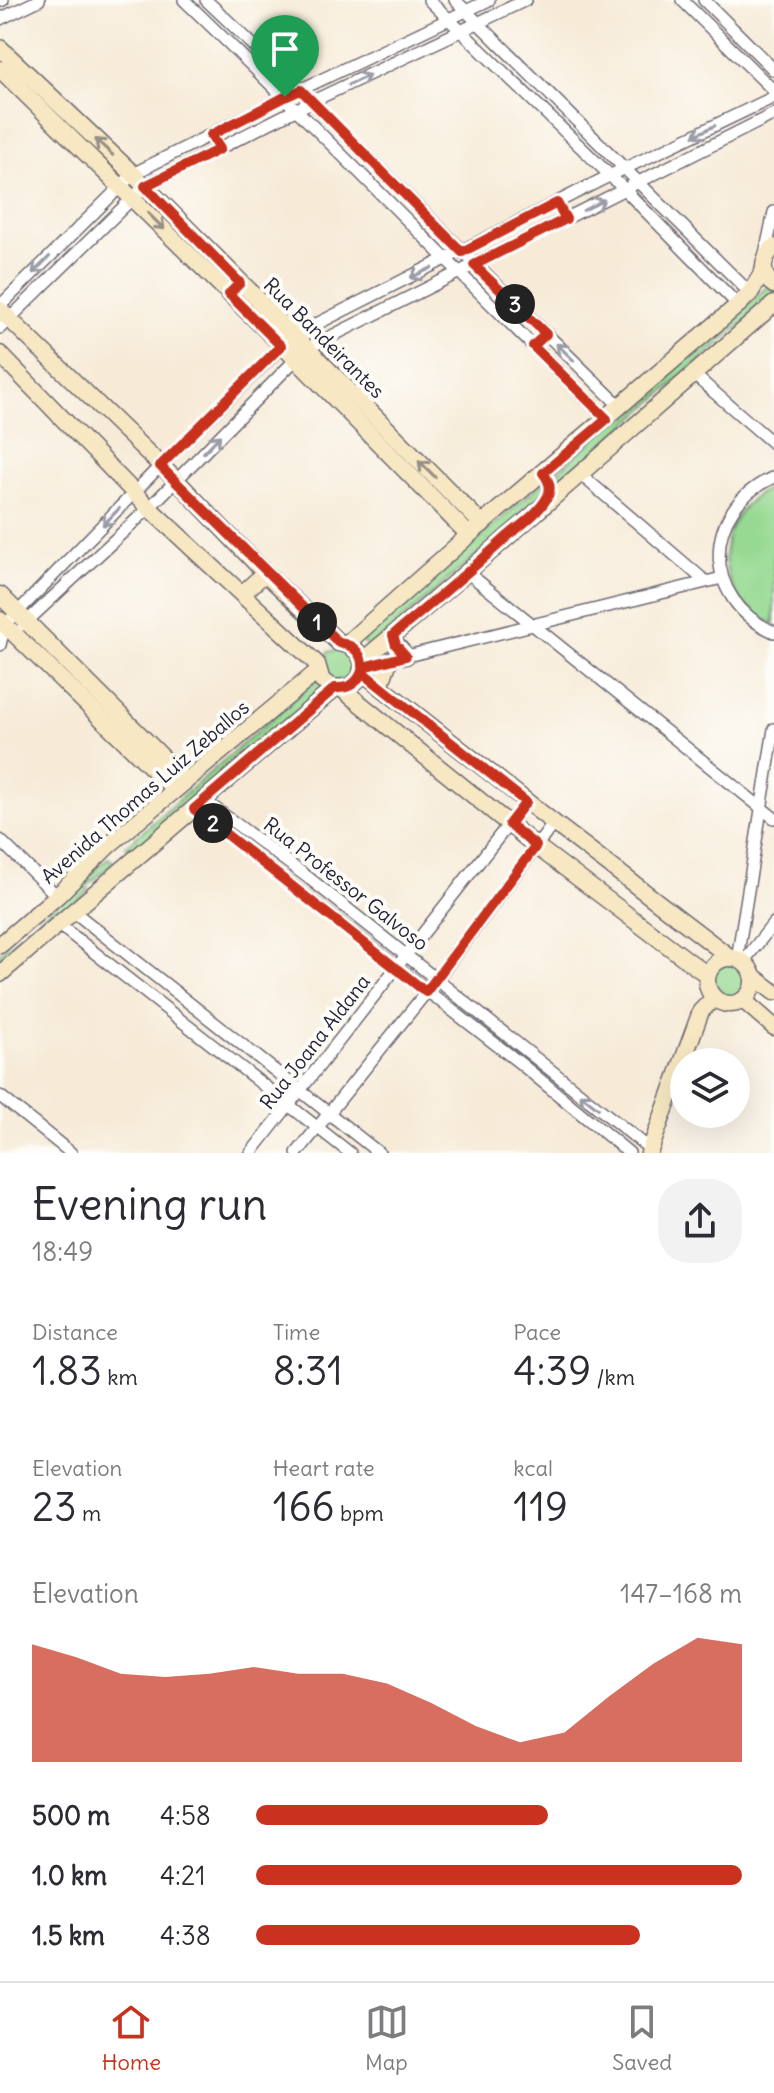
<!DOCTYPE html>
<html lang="en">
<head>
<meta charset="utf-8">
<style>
	:root { --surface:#fff; --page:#f2f2f3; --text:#2b2b33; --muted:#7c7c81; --line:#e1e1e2; --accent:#c8321e }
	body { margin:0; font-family:Delius,sans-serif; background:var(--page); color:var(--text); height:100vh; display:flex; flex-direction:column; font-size:30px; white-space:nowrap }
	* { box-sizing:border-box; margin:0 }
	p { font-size:26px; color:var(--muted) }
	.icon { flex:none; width:44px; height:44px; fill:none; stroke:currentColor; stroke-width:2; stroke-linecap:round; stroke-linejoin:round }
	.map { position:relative; height:1153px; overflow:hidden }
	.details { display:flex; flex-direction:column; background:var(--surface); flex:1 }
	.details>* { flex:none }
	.buttons { position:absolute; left:670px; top:1048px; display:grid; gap:16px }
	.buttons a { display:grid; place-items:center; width:80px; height:80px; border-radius:50%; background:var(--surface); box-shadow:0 8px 32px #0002; font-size:40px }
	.pin { position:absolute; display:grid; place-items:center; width:68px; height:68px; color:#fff; margin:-82px -34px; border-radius:50% 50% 50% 0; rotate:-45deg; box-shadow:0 0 8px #0007 }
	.pin .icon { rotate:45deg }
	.km { position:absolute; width:40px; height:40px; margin:-20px; border-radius:50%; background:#222; color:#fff; font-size:22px; line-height:40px; text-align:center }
	.round { display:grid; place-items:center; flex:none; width:84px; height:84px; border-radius:32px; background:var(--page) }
	.overview { display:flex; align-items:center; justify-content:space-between; height:136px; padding:0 32px }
	h1 { font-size:44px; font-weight:600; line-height:60px }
	.metrics { display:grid; grid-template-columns:repeat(3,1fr); gap:12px; height:136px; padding:8px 32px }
	.metrics div { display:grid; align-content:center }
	.metrics b { font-size:40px; font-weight:600 }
	.metrics small { font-size:22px; font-weight:400 }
	.metrics p { font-size:22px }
	.chart { height:224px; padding:16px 32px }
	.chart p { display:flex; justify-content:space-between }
	.chart svg { width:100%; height:144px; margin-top:8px; fill:var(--accent); opacity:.7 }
	ul { padding:0 32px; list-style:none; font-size:26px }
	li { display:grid; grid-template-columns:128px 96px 1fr; align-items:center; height:60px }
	li i { height:20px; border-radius:10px; background:var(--accent) }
	.tabs { display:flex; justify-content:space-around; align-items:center; height:112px; border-top:2px solid var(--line); background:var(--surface); font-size:22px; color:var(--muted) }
	.tabs a { display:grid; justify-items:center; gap:4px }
	.tabs .on { color:var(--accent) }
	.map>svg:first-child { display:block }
	.green { fill:#96d992; stroke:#5c7e66; stroke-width:2 }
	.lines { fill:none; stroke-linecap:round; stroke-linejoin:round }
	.street-casing { stroke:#6d6872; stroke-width:14 }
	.secondary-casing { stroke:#6d6872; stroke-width:19 }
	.street { stroke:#fff; stroke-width:11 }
	.secondary { stroke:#f7e8c3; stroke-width:16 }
	.oneway { stroke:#9c9ca7 }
	.oneway2 { stroke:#978f86 }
	.route-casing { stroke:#fff; stroke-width:16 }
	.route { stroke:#c8321e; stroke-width:10 }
	.labels { text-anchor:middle; stroke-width:8; stroke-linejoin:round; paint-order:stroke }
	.street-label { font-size:20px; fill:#22223b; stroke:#fdfcf7 }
</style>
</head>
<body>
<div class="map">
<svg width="774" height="1153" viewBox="0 0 774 1153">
	<rect width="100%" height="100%" fill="#fdfcf7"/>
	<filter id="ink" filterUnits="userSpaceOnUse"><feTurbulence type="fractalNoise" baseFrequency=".0125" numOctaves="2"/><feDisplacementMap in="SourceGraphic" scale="16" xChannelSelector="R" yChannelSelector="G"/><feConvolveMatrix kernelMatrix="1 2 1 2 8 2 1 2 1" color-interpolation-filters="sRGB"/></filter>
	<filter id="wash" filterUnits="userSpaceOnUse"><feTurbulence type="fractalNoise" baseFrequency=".006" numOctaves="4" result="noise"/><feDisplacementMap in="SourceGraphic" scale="32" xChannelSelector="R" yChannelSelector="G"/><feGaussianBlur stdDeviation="1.8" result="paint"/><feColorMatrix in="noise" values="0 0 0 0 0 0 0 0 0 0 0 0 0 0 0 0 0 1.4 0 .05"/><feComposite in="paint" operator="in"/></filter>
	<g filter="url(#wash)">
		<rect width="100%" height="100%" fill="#f7ebd8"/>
		<g class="green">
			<path d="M768 286 774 289V296L564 479 558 471Z"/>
			<path d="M542 483 548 487 521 512 519 518 369 649 362 641Z"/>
			<path d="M774 485V624C708 597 710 514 774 485Z"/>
			<path d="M339 649 354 657 356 669 351 679 329 681 322 661 328 652Z"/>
			<path d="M317 679 323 687 132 853 126 846Z"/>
			<path d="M108 858 114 862 88 885V891L0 967V953Z"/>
			<circle cx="730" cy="981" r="18"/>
		</g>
	</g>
	<g filter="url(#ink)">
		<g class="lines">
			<g class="street-casing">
				<g id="street">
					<path d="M184 0C327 137 465 280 607 419"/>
					<path d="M206 0C347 133 482 272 621 407"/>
					<path d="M429 0 624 189 738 305"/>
					<path d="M455 0 750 293"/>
					<path d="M682 0 774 91"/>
					<path d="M704 0 774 70"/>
					<path d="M0 1 3 0"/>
					<path d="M0 19 39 0"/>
					<path d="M765 254 774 212"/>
					<path d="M0 306 133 174 285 97 489 0"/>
					<path d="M0 328 145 186 313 101 526 0"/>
					<path d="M693 374 774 444"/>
					<path d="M579 473 705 581"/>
					<path d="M774 477C701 509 701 600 774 632"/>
					<path d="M468 573 774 818"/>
					<path d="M23 625 149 508 306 349 774 114"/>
					<path d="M0 645 5 625 160 466 293 336 609 176 774 97"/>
					<path d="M363 667 722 578"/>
					<path d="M204 800 310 879 650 1149"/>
					<path d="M194 809 521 1064 629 1153"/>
					<path d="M0 840 57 896"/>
					<path d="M73 911 379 1153"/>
					<path d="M58 924 350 1153"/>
					<path d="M737 959 774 729"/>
					<path d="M743 962 774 923"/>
					<path d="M0 1096 71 1153"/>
					<path d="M251 1153 526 802"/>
					<path d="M297 1153 436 980 554 823"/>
				</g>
			</g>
			<g class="secondary-casing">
				<g id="secondary">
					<path d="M0 48 133 174 482 524"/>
					<path d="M0 69 295 358 469 535"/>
					<path d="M774 247C762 258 759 275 774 285"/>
					<path d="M0 310 176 480 265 573 339 643 348 645 358 652 363 663 360 678 349 687 335 688 0 974"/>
					<path d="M0 354 149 508 317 664 322 681 335 688"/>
					<path d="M242 594 265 573"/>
					<path d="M0 595 185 780"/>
					<path d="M0 620 174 789"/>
					<path d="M393 635 396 645 406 656"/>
					<path d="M346 644 469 535 738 305 750 293 763 272"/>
					<path d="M362 661C502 545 637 423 774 304"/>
					<path d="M362 672 554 823 731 958"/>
					<path d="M380 686 389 661"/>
					<path d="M342 689 536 846 707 975"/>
					<path d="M0 945 57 896 109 845 318 671"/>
					<circle cx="730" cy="981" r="23"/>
					<path d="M753 976 774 992"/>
					<path d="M743 1000 774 1027"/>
					<path d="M649 1153 701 1011 714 998"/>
				</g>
			</g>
			<use href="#street" class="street"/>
			<use href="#secondary" class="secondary"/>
		</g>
		<defs><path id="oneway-shaft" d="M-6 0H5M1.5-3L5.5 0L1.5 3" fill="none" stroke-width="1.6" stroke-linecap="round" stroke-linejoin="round" transform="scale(2)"/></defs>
		<g class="oneway">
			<use href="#oneway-shaft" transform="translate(359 80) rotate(-25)"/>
			<use href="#oneway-shaft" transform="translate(704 131) rotate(154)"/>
			<use href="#oneway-shaft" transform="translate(594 205) rotate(-27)"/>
			<use href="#oneway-shaft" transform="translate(41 265) rotate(135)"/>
			<use href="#oneway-shaft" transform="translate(421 273) rotate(154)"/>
			<use href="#oneway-shaft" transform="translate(565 352) rotate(-136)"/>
			<use href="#oneway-shaft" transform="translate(212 444) rotate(-46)"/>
			<use href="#oneway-shaft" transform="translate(111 517) rotate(134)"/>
			<use href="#oneway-shaft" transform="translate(589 1101) rotate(-142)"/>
		</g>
		<g class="oneway2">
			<use href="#oneway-shaft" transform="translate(104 147) rotate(-137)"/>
			<use href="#oneway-shaft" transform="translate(156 221) rotate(45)"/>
			<use href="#oneway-shaft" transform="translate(427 469) rotate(-135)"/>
		</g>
	</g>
	<g class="lines" filter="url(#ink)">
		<g class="route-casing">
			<path id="route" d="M285 97 211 135 220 149 145 186 240 283 229 294 281 346 160 466 339 643C355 645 364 655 362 672L526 802 509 824 536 846 426 992 194 809 335 688C350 689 360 682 363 667L406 656 396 645 393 635C432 603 471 570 508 536 521 525 540 512 548 496 552 487 549 480 543 473L607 419 533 346 546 334 474 265 566 219 557 203 462 252 301 90 285 97"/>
		</g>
		<use href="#route" class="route"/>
	</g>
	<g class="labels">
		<g class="street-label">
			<text transform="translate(324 338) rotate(45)" y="7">Rua Bandeirantes</text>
			<text transform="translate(145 792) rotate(-41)" y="7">Avenida Thomas Luiz Zeballos</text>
			<text transform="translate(346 884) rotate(38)" y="7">Rua Professor Galvoso</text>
			<text transform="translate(315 1042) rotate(-52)" y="7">Rua Joana Aldana</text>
		</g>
	</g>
</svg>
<div class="buttons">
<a><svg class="icon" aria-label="layers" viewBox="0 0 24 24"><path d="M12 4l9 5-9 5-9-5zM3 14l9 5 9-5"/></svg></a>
</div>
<div class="pin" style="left:285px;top:97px;background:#1e9e55"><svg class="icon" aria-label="arrive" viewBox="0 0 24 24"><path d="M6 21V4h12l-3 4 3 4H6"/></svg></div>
<b class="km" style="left:317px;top:622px">1</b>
<b class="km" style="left:213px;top:823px">2</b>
<b class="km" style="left:515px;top:304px">3</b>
</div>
<section class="details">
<div class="overview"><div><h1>Evening run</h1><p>18:49</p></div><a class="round"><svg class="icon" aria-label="share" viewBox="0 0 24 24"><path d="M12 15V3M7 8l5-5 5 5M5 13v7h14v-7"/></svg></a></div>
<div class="metrics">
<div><p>Distance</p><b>1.83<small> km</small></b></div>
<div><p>Time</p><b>8:31</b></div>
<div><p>Pace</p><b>4:39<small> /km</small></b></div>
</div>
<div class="metrics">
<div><p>Elevation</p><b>23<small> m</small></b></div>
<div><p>Heart rate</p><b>166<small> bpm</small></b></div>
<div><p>kcal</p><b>119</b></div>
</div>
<div class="chart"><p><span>Elevation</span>147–168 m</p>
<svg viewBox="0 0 160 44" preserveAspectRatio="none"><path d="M0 44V8L10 12L20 17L30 18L40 17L50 15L60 17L70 17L80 20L90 26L100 33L110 38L120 35L130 24L140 14L150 6L160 8V44z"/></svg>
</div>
<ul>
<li><b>500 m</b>4:58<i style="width:60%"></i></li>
<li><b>1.0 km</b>4:21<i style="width:100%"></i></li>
<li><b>1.5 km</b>4:38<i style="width:79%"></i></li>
</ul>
</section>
<nav class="tabs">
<a class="on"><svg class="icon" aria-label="home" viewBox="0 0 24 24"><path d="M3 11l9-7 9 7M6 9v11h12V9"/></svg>Home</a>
<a><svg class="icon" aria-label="map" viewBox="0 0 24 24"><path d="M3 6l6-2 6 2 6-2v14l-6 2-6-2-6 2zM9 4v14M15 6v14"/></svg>Map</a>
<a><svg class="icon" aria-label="saved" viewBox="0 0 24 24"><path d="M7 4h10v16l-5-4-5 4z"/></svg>Saved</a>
</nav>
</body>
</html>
